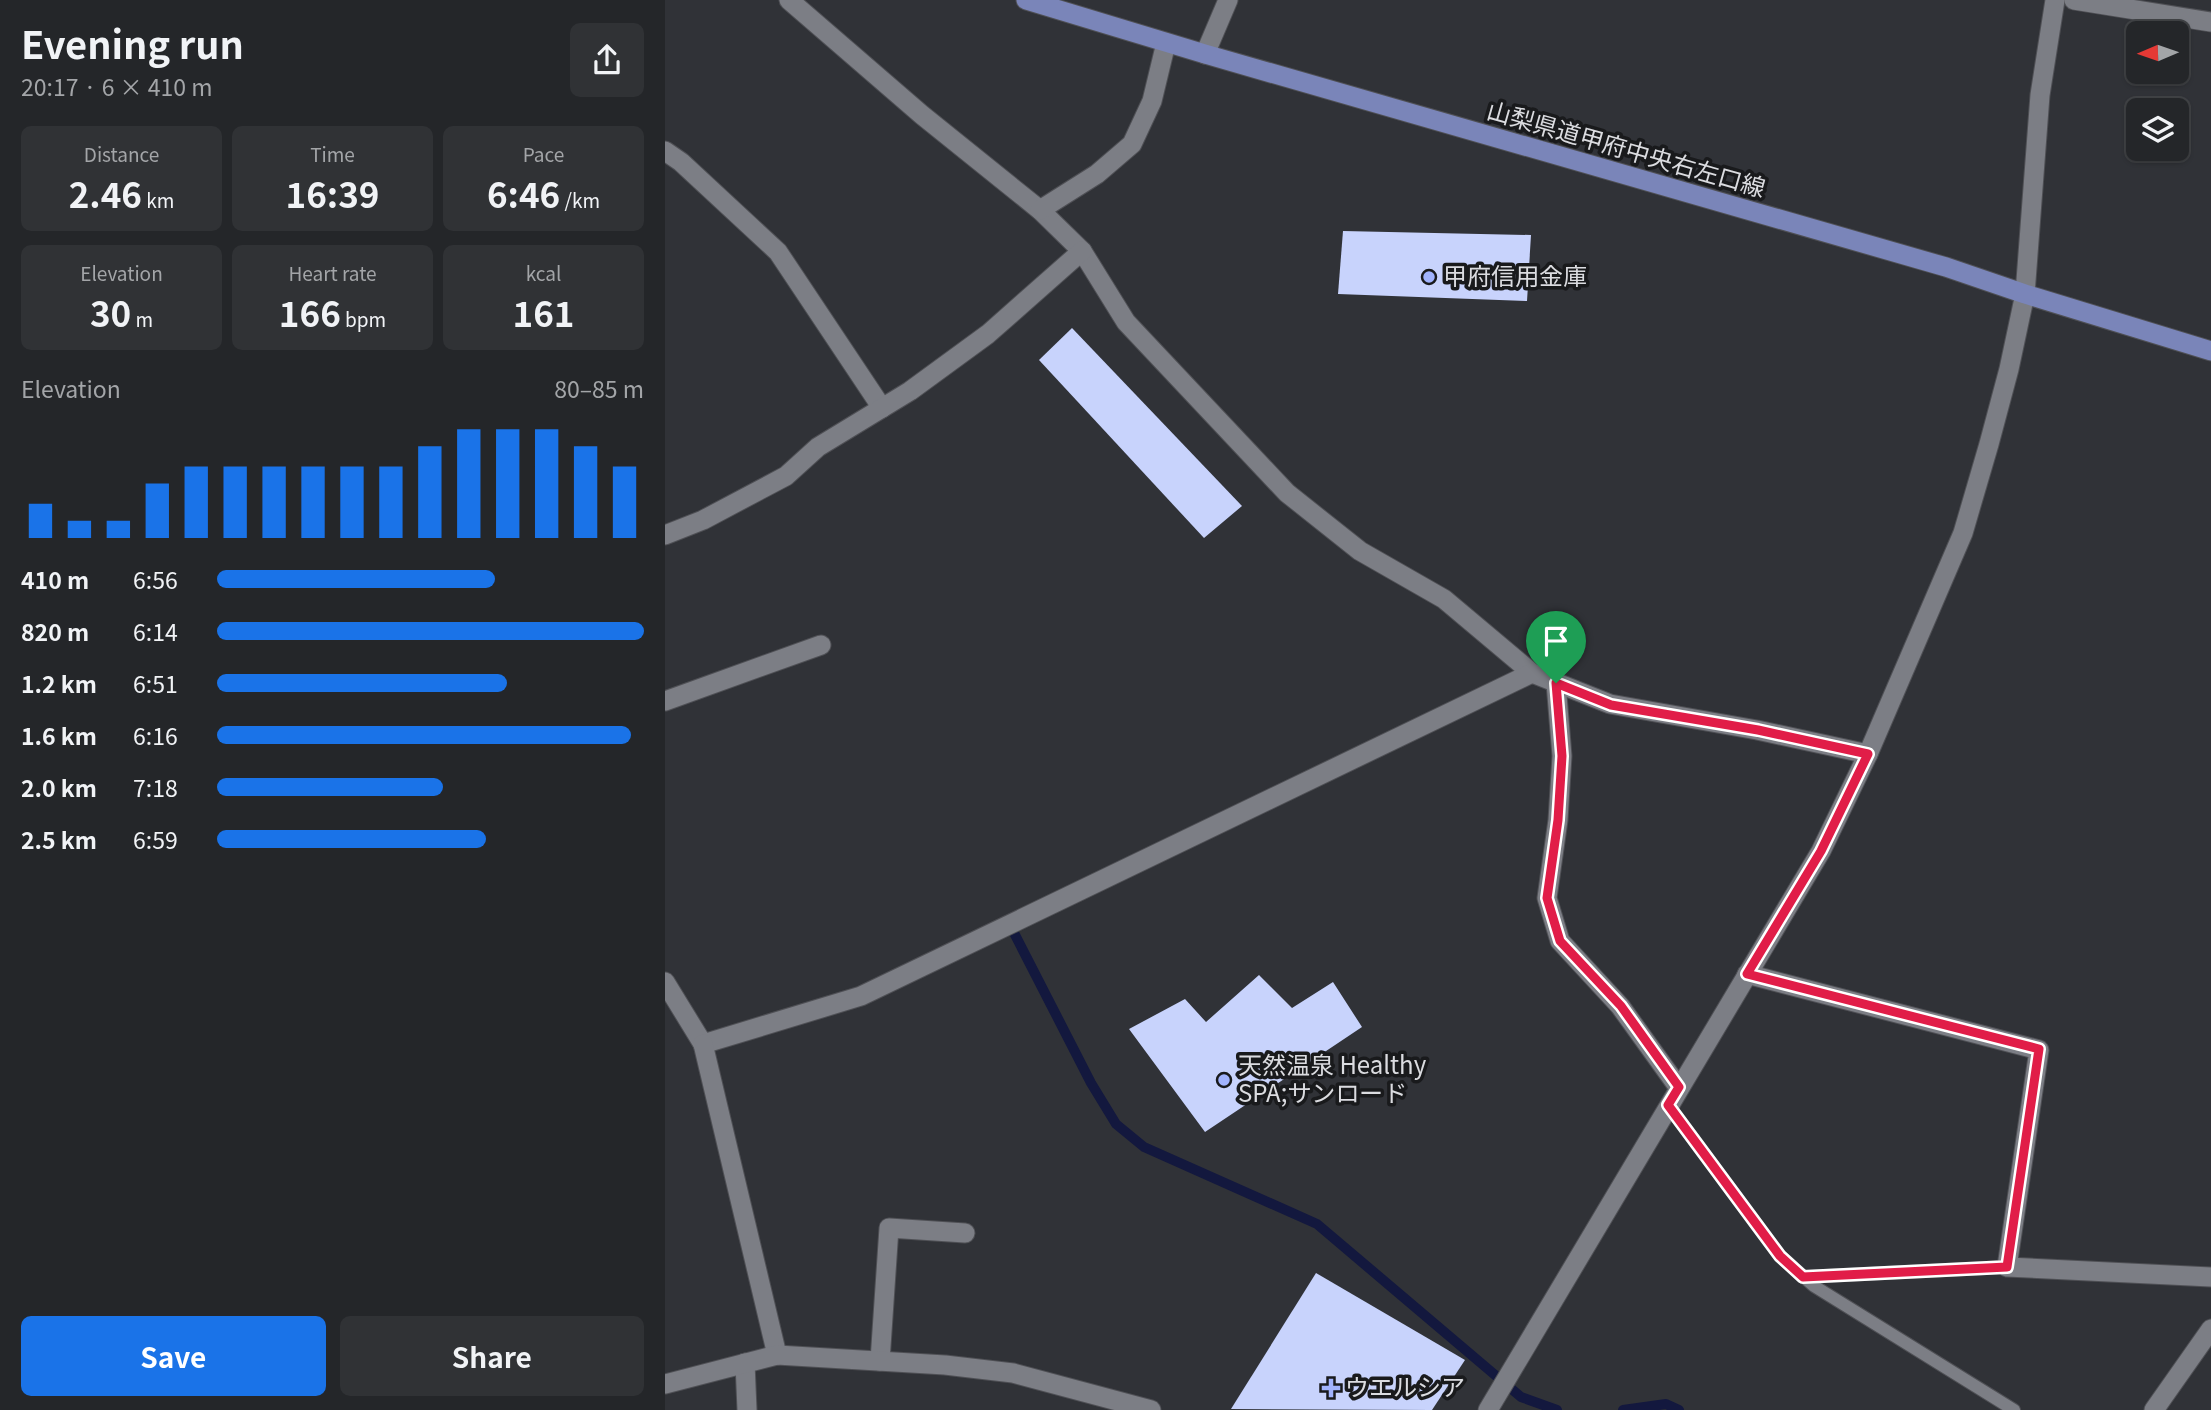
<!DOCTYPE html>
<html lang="en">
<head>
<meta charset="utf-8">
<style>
	:root { --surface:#242629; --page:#303235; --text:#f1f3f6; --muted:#a3a5a8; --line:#414346; --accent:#1a73e8 }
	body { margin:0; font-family:Georgia,"Noto Sans JP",serif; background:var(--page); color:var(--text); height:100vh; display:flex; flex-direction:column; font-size:26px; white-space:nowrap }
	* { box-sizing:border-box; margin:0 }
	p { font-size:23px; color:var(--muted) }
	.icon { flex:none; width:38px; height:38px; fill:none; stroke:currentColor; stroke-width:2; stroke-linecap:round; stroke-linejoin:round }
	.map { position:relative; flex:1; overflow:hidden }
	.sheet { display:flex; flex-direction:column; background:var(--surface); width:665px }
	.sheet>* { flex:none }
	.needle { width:46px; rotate:268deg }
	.fabs { position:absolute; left:1461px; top:21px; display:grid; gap:14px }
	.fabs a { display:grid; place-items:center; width:63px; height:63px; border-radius:10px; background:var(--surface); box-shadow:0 2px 5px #0004,0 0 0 2px var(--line); font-size:35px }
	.pin { position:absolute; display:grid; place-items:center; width:60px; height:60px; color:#fff; margin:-72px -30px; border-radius:50% 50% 50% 0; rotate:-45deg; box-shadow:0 0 7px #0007 }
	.pin .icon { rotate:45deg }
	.round { display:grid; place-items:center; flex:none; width:74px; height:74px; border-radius:10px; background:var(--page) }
	.headline { display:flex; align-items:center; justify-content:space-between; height:119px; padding:0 21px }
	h1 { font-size:38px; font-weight:700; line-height:52px }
	.stats { display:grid; grid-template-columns:repeat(3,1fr); gap:10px; height:119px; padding:7px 21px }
	.stats div { display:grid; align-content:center; border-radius:10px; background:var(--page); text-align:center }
	.stats b { font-size:35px; font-weight:700 }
	.stats small { font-size:19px; font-weight:400 }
	.stats p { font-size:19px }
	.chart { height:196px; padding:14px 21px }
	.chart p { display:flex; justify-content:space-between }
	.chart svg { width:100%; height:126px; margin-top:7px; stroke:var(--accent); stroke-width:6 }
	.action { display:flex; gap:14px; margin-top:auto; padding:14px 21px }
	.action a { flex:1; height:80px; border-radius:10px; background:var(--accent); color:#fff; font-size:28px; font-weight:700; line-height:80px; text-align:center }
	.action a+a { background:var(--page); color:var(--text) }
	ul { padding:0 21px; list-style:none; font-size:23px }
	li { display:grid; grid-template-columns:112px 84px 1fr; align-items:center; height:52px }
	li i { height:18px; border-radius:9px; background:var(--accent) }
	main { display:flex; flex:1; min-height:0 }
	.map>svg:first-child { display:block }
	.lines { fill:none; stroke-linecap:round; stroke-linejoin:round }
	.stream { stroke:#13183e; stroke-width:10 }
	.building { fill:#c8d3fc }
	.service-casing { stroke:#4f5055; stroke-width:14 }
	.minor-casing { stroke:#4f5055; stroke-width:21 }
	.tertiary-casing { stroke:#4f5055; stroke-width:21 }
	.primary-casing { stroke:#4f5055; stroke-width:21 }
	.service { stroke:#7c7e85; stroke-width:12 }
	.minor { stroke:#7c7e85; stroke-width:19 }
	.tertiary { stroke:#7c7e85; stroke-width:19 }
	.primary { stroke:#7a85b9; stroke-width:19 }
	.route-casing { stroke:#fff; stroke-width:14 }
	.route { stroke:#e11d48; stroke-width:9 }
	.poi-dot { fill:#a1b3fd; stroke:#191a1c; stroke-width:2.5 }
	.labels { text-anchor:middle; stroke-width:7; stroke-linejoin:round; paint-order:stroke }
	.street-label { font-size:24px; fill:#dbdce0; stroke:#191a1c }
	.poi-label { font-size:24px; fill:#dbdce0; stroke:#191a1c; text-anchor:start }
</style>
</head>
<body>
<main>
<section class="sheet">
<div class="headline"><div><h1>Evening run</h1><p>20:17 · 6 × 410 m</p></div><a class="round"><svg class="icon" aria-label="share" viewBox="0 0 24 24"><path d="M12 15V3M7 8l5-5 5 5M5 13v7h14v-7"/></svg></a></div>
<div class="stats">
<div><p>Distance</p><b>2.46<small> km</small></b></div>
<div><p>Time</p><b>16:39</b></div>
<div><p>Pace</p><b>6:46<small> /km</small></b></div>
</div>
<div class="stats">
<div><p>Elevation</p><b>30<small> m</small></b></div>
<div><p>Heart rate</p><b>166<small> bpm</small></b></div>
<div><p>kcal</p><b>161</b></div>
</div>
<div class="chart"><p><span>Elevation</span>80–85 m</p>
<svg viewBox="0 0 160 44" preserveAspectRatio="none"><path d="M5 44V32M15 44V38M25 44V38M35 44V25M45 44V19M55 44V19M65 44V19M75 44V19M85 44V19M95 44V19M105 44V12M115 44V6M125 44V6M135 44V6M145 44V12M155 44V19"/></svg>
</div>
<ul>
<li><b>410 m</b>6:56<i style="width:65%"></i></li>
<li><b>820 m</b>6:14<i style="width:100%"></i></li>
<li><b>1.2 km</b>6:51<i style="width:68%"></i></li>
<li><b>1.6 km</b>6:16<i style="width:97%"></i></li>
<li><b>2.0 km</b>7:18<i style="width:53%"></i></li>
<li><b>2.5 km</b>6:59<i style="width:63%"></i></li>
</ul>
<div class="action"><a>Save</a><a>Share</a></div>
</section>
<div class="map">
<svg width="1546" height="1410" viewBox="0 0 1546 1410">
	<rect width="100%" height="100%" fill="#303237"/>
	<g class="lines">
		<g class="stream">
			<path d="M345 925 426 1083 451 1124 479 1147 652 1224 856 1397 892 1410"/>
			<path d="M958 1410 1001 1404 1014 1410"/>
		</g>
	</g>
	<g class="building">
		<path d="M678 231 866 235 862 301 673 294Z"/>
		<path d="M407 328 577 506 539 538 374 360Z"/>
		<path d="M594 975 627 1008 668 982 697 1027 540 1132 464 1029 520 999 541 1022Z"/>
		<path d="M651 1273 800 1360 767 1410 566 1409Z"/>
	</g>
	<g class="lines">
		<g class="service-casing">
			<g id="service">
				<path d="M1003 1105 1115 1256 1149 1286 1349 1410"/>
				<path d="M1138 1277 1342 1267"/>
			</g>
		</g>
		<g class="minor-casing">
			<g id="minor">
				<path d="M124 0 257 115 375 210 417 251 461 322 622 493 695 551 779 599 867 673 945 704 1092 730 1203 754"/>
				<path d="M1409 0 1546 22"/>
				<path d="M540 54 563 0"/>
				<path d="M0 151 16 162 113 252 217 408"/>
				<path d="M375 210 432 174 467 144 487 101 501 43"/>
				<path d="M0 535 38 520 121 476 153 447 245 391 323 334 417 251"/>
				<path d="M891 683 897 756 893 820 882 898 895 941 955 1006 1014 1088"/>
				<path d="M0 701 156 645"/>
				<path d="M1082 974 1374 1050 1342 1267 1546 1277"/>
				<path d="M0 982 38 1044 196 996 867 673"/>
				<path d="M38 1044 112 1355"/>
				<path d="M215 1361 224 1228 300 1233"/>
				<path d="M80 1363 82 1410"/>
				<path d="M0 1384 112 1355 280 1365 348 1373 486 1410"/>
				<path d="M1489 1410 1546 1329"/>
			</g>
		</g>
		<g class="tertiary-casing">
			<path id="tertiary" d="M823 1410 1156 851 1203 754 1298 533 1324 444 1344 369 1360 294 1375 95 1390 0"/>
		</g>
		<g class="primary-casing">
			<path id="primary" d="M361 0 540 54 1281 267 1360 294 1546 351"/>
		</g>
		<use href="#service" class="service"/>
		<use href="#minor" class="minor"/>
		<use href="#tertiary" class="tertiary"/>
		<use href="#primary" class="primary"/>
	</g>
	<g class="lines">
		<g class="route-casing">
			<path id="route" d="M891 683 946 705 1093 730 1203 754 1156 851 1082 974 1374 1049 1342 1267 1138 1277 1115 1256 1003 1105 1014 1087 956 1006 895 941 882 898 893 820 897 756Z"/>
		</g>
		<use href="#route" class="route"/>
	</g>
	<g class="poi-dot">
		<circle cx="764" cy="277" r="7"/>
		<circle cx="559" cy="1080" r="7"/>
		<path d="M662.5 1377.5h7v7h7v7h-7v7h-7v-7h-7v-7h7z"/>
	</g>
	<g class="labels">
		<g class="street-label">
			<text transform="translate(961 150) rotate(16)" y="8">山梨県道甲府中央右左口線</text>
		</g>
		<g class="poi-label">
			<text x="778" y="285">甲府信用金庫</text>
			<text x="573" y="1074">天然温泉 Healthy<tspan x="573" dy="28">SPA;サンロード</tspan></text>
			<text x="680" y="1396">ウエルシア</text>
		</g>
	</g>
</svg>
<div class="fabs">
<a><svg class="needle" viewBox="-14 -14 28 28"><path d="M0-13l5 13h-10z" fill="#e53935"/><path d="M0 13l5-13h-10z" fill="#a3a5a8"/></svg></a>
<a><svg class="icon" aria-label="layers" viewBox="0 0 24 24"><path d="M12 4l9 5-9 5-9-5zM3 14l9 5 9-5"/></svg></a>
</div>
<div class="pin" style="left:891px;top:683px;background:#1e9e55"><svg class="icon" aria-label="arrive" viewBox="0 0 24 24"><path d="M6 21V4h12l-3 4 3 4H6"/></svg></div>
</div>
</main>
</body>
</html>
